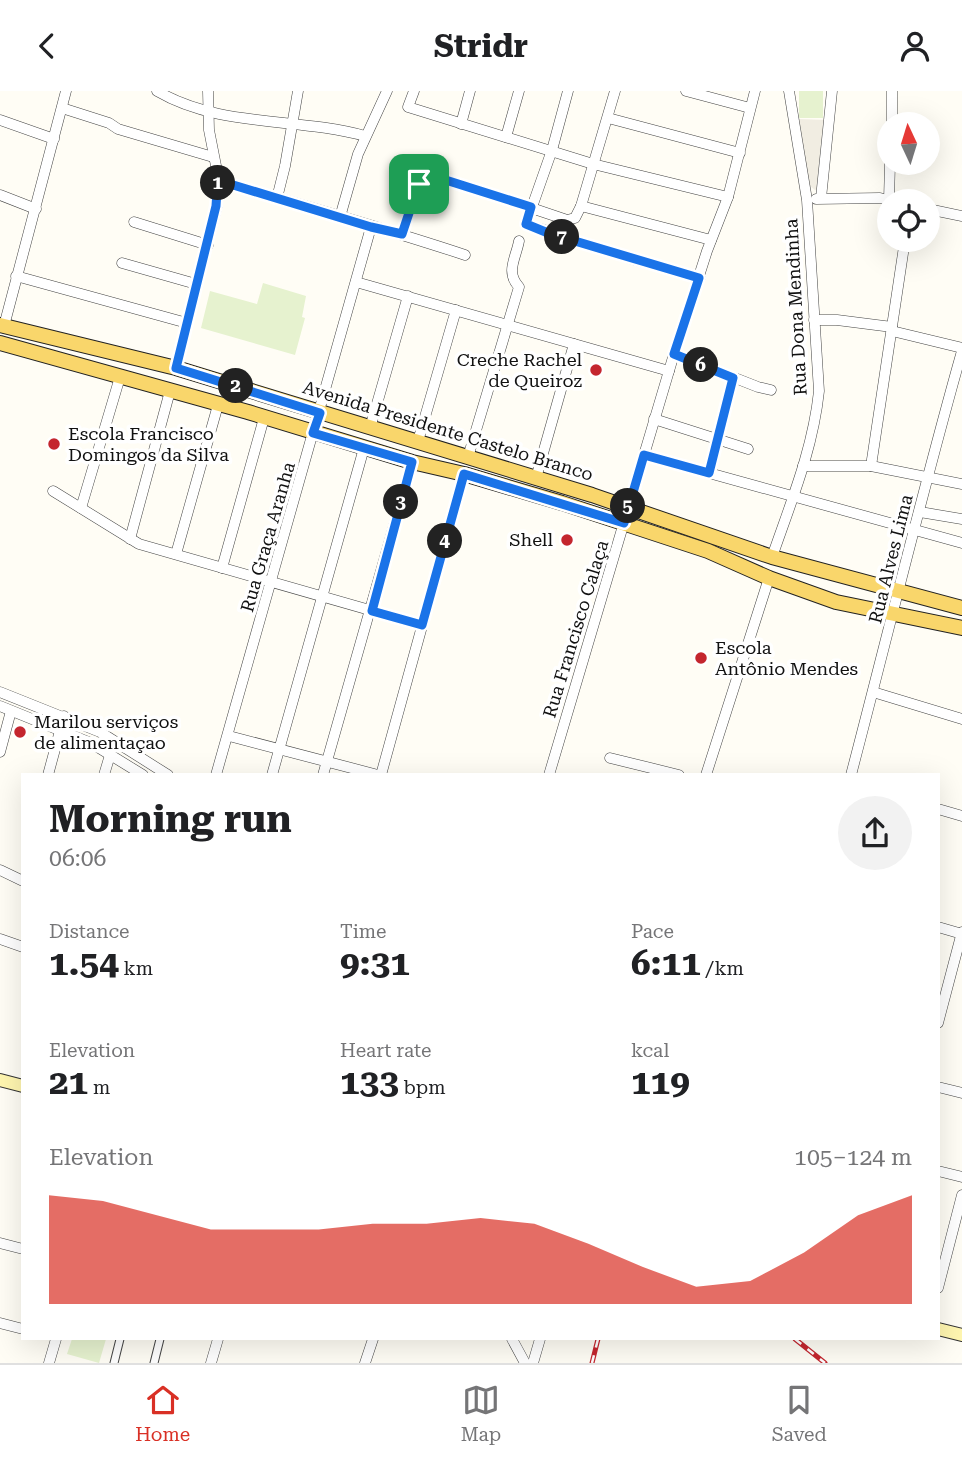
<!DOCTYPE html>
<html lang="en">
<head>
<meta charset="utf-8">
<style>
	:root { --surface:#fff; --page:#f2f2f2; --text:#202124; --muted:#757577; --line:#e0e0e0; --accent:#d93025 }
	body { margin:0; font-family:"Roboto Serif",serif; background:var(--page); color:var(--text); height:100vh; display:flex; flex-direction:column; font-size:26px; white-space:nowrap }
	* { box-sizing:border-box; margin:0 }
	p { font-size:23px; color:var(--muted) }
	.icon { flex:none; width:38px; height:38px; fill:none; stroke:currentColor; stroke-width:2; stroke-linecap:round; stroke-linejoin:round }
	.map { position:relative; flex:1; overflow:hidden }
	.panel { position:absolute; left:21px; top:682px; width:919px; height:567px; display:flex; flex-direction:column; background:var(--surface); border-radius:0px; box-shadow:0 7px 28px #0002 }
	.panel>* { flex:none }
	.needle { width:46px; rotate:356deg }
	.buttons { position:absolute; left:877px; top:21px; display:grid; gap:14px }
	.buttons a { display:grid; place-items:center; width:63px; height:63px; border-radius:50%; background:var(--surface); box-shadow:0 7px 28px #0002; font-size:35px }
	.pin { position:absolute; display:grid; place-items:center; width:60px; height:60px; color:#fff; margin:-30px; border-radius:14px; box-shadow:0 4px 10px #0006 }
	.km { position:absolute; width:35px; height:35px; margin:-18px; border-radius:50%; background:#222; color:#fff; font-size:19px; line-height:35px; text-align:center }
	.round { display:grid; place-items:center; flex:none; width:74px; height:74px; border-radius:37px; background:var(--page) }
	.headline { display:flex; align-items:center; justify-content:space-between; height:119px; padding:0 28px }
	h1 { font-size:38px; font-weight:700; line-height:52px }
	.metrics { display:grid; grid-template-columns:repeat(3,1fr); gap:10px; height:119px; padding:7px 28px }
	.metrics div { display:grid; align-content:center }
	.metrics b { font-size:35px; font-weight:700 }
	.metrics small { font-size:19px; font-weight:400 }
	.metrics p { font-size:19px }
	.chart { height:196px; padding:14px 28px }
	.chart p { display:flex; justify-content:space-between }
	.chart svg { width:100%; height:126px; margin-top:7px; fill:var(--accent); opacity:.7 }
	header { display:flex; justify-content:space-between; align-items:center; height:91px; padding:0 28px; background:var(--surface); font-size:32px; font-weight:700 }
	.tabs { display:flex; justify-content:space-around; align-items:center; height:98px; border-top:2px solid var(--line); background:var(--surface); font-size:19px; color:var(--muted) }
	.tabs a { display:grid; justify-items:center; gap:4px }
	.tabs .on { color:var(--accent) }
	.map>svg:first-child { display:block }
	.pitch { fill:#e6f2cf }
	.plaza { fill:#f1ede2 }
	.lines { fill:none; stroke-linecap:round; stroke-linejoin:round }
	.pedestrian-casing { stroke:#444; stroke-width:9 }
	.minor-casing { stroke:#444; stroke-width:11 }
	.secondary-casing { stroke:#333; stroke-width:14 }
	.primary-casing { stroke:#222; stroke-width:16 }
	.pedestrian { stroke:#fff; stroke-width:7 }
	.minor { stroke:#fff; stroke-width:10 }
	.secondary { stroke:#fff6b0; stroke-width:12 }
	.primary { stroke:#f9d66b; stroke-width:14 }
	.rail-casing { stroke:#c4262e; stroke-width:5 }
	.rail { stroke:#fff; stroke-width:2.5; stroke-dasharray:8; stroke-linecap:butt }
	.route-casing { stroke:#fff; stroke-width:14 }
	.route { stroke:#1a73e8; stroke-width:9 }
	.poi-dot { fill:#c4262e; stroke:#fff; stroke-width:2.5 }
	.labels { text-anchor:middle; stroke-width:7; stroke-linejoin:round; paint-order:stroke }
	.street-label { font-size:18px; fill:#111; stroke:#fff }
	.poi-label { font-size:18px; fill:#111; stroke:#fff; text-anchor:start }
</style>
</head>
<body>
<header><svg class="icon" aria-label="back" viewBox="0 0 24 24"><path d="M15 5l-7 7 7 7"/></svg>Stridr<svg class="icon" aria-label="person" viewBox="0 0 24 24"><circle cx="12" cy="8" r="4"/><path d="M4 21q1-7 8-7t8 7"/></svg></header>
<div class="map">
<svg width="962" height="1272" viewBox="0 0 962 1272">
	<rect width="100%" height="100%" fill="#fffdf5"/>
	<g class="pitch">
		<rect x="799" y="0" width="24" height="27"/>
		<path d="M263 192 306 205 302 226 305 227 295 264 201 237 210 200 257 213Z"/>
		<path d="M72 1248H106L99 1272 67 1263Z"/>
	</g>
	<path class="plaza" d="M799 28 826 29 817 98 815 99 809 94Z"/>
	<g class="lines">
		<g class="pedestrian-casing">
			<g id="pedestrian">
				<path d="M114 1272 120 1248"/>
				<path d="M154 1272 160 1248"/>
			</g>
		</g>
		<g class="minor-casing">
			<g id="minor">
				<path d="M157 0C220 37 297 26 365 45"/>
				<path d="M414 0 408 16 593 73 728 106"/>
				<path d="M568 0 552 59 526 133 635 169 700 187"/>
				<path d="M686 0 750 17"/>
				<path d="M892 0V33"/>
				<path d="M62 17 109 32 118 38 213 66"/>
				<path d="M608 27 740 62"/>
				<path d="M0 29 54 48"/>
				<path d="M461 33 470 0"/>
				<path d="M506 46 519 0"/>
				<path d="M218 85 230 93C309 116 387 138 465 164"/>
				<path d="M0 104 36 118"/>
				<path d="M277 107 285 75 298 0"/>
				<path d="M821 107 832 0"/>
				<path d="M816 108 880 107 892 110"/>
				<path d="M889 109 890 72"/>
				<path d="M581 115 711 149"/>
				<path d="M928 118 962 125"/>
				<path d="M340 126 358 63 387 0"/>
				<path d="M134 131 208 154"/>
				<path d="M402 143 421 86 425 84 478 99 567 129 575 127 581 115 615 0"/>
				<path d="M122 172 196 193"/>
				<path d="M16 185 187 232"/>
				<path d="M356 191 669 280"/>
				<path d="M814 229H837L892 236"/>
				<path d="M4 235 66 0"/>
				<path d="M892 240 962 257"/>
				<path d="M674 263 758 296 771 299"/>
				<path d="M176 277 217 115 218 85 209 39 208 0"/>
				<path d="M654 328 748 358"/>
				<path d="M370 337 408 205"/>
				<path d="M418 350 456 219"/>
				<path d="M644 364 962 452"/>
				<path d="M468 366 519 196C505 181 516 167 519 150"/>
				<path d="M803 375H871L962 393"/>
				<path d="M871 375 905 149"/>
				<path d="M709 382 733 287"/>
				<path d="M536 387 574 253"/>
				<path d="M53 400 139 453 422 534"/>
				<path d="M81 417 120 286"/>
				<path d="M920 421 962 428"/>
				<path d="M130 448 170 300"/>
				<path d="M176 463 218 314"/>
				<path d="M772 466C791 411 813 358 819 300L807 109 789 0"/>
				<path d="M222 477 264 327"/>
				<path d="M0 601 100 641 168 684"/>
				<path d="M873 601 962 628"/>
				<path d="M0 615 91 652 143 684"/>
				<path d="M229 645 378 684"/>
				<path d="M0 661 11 620"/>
				<path d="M610 667 679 684"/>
				<path d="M48 684 64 625"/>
				<path d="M104 684 110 664"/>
				<path d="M216 684 371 136"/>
				<path d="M272 684 364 357"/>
				<path d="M323 684 412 371"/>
				<path d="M381 684 464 383"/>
				<path d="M549 684 674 263 707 160 728 106 755 0"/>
				<path d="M706 684 769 487"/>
				<path d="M851 684C888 543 922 401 962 260"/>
				<path d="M938 718 962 725"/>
				<path d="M0 779 23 790"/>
				<path d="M938 836 962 843"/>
				<path d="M0 848 23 856"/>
				<path d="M938 932 962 841"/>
				<path d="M938 996 962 1002"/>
				<path d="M938 1080 962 1086"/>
				<path d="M0 1152 23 1158"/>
				<path d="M938 1197 962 1104"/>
				<path d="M0 1232 23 1238"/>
				<path d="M512 1248 525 1272"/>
				<path d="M49 1272 56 1248"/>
				<path d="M211 1272 218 1248"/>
				<path d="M365 1272 373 1248"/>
				<path d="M533 1272 540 1248"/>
			</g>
		</g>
		<g class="secondary-casing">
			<g id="secondary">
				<path d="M0 989 23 995"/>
				<path d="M938 1238 962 1244"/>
			</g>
		</g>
		<g class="primary-casing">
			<g id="primary">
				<path d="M0 234 176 277 592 404 772 466 962 517"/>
				<path d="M0 252 248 321 412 371 464 383 562 412 708 460 769 487 836 511 962 537"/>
			</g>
		</g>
		<use href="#pedestrian" class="pedestrian"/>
		<use href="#minor" class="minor"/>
		<use href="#secondary" class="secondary"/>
		<use href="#primary" class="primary"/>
		<g class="rail-casing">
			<g id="rail">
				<path d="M795 1248 825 1272"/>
				<path d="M592 1272 598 1248"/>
			</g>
		</g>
		<use href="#rail" class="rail"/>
	</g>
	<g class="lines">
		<g class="route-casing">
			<path id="route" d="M218 85 230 93 371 136 402 143 421 86 433 85 531 116 526 133 548 142 699 187 674 263 733 287 709 382 644 364 624 432 464 383 422 534 372 520 412 371 313 342 320 322 176 277 216 115Z"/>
		</g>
		<use href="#route" class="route"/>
	</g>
	<g class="poi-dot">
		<circle cx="596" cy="279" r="7"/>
		<circle cx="54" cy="353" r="7"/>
		<circle cx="567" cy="449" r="7"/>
		<circle cx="701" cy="567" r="7"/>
		<circle cx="20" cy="641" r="7"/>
	</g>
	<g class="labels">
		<g class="street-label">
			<text transform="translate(796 216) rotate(-93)" y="6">Rua Dona Mendinha</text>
			<text transform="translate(448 340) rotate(17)" y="6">Avenida Presidente Castelo Branco</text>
			<text transform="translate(268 446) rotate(-74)" y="6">Rua Graça Aranha</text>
			<text transform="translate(891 468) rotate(-76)" y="6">Rua Alves Lima</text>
			<text transform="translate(576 538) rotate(-73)" y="6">Rua Francisco Calaça</text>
		</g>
		<g class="poi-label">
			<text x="582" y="275" text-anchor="end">Creche Rachel<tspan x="582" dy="21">de Queiroz</tspan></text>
			<text x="68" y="349">Escola Francisco<tspan x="68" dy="21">Domingos da Silva</tspan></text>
			<text x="553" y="455" text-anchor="end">Shell</text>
			<text x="715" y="563">Escola<tspan x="715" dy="21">Antônio Mendes</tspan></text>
			<text x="34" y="637">Marilou serviços<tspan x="34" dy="21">de alimentaçao</tspan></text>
		</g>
	</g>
</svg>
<div class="buttons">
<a><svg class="needle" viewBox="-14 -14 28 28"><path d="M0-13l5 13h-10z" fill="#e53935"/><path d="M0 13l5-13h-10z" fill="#757577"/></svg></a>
<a><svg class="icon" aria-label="locate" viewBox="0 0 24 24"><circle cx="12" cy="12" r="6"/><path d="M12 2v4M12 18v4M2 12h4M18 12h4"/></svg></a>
</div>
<div class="pin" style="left:419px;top:93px;background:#1e9e55"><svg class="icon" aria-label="arrive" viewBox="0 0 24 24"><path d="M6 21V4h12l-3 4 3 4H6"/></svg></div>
<b class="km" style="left:218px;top:92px">1</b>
<b class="km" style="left:236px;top:295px">2</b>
<b class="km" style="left:401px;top:411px">3</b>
<b class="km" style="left:445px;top:450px">4</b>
<b class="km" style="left:628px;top:415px">5</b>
<b class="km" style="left:701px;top:274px">6</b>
<b class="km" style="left:562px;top:146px">7</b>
<section class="panel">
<div class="headline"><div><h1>Morning run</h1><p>06:06</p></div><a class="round"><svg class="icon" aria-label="share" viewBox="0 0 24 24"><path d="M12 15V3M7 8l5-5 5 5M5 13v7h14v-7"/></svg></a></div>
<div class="metrics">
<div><p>Distance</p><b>1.54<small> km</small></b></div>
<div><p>Time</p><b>9:31</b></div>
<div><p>Pace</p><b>6:11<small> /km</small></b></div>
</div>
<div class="metrics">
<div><p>Elevation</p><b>21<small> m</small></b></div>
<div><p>Heart rate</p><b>133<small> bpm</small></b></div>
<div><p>kcal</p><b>119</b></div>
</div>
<div class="chart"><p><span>Elevation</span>105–124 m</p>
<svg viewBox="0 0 160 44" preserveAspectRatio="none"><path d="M0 44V6L10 8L20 13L30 18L40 18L50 18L60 16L70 16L80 14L90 16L100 23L110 31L120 38L130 36L140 26L150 13L160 6V44z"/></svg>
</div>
</section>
</div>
<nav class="tabs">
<a class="on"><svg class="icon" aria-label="home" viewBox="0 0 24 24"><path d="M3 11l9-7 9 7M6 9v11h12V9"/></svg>Home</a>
<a><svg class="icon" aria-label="map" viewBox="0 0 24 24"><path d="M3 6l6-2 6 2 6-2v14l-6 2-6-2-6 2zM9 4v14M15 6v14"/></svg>Map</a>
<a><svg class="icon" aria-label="saved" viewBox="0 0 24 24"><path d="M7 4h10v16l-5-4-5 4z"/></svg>Saved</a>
</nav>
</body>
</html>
